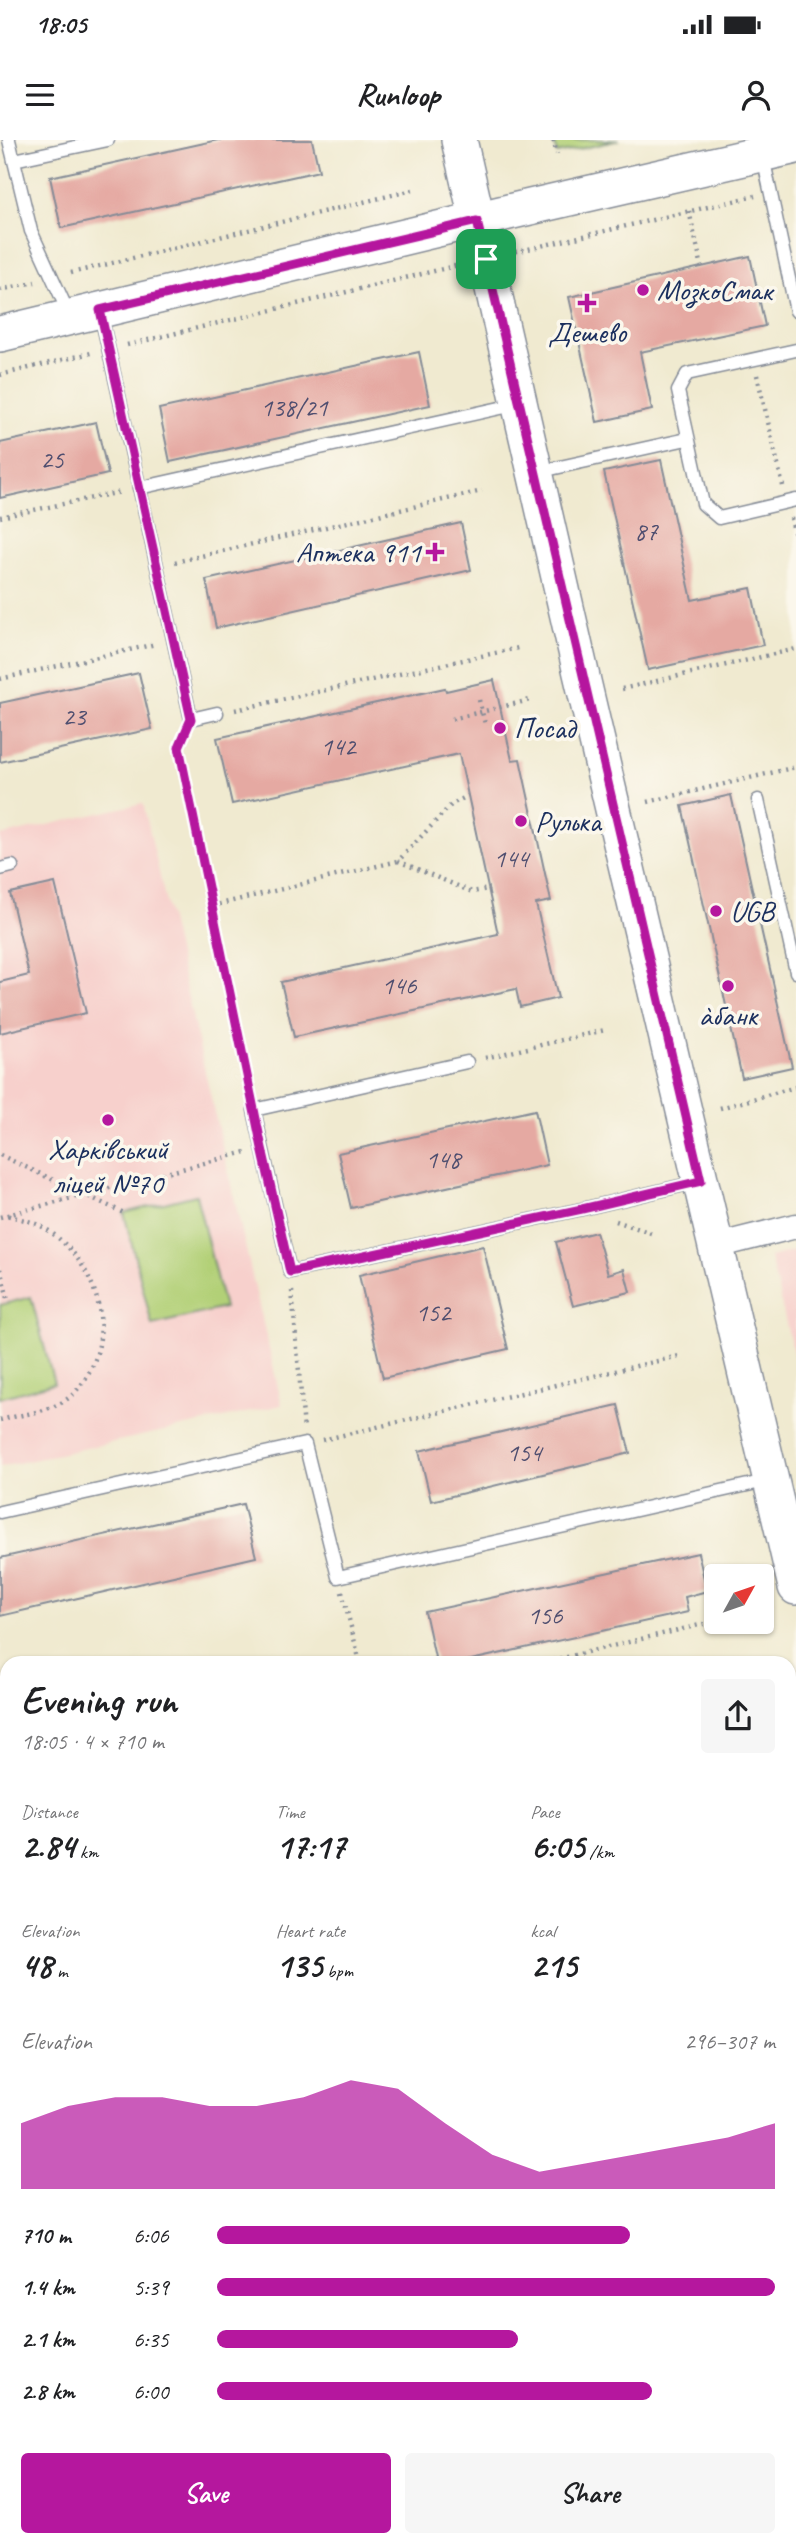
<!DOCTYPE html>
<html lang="en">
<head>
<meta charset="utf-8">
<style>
	:root { --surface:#fff; --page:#f6f6f6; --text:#202124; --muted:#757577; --accent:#b5179e }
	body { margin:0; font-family:Caveat,sans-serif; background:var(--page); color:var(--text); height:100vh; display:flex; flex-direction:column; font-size:26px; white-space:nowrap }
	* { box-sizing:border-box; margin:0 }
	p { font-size:23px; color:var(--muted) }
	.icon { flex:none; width:38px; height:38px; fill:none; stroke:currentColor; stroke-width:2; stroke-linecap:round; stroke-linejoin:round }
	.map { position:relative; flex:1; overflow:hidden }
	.sheet { position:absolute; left:0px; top:1516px; width:796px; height:891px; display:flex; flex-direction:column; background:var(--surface); border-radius:21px 21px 0 0; box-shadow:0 2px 5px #0004 }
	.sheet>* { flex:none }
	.needle { width:46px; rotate:50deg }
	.tools { position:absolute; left:704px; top:1424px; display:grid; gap:14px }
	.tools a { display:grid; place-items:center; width:70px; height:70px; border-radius:7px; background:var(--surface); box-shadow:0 2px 5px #0004; font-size:35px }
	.pin { position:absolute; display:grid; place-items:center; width:60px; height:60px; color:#fff; margin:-30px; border-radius:14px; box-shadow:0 4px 10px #0006 }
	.round { display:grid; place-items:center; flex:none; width:74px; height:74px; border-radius:7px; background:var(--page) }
	.headline { display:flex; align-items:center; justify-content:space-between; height:119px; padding:0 21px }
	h1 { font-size:38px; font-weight:700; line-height:52px }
	.metrics { display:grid; grid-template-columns:repeat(3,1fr); gap:10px; height:119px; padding:7px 21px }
	.metrics div { display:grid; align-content:center }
	.metrics b { font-size:35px; font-weight:700 }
	.metrics small { font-size:19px; font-weight:400 }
	.metrics p { font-size:19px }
	.chart { height:196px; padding:14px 21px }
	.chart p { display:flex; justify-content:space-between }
	.chart svg { width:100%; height:126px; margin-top:7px; fill:var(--accent); opacity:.7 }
	.cta { display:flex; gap:14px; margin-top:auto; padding:14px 21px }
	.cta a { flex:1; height:80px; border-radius:7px; background:var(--accent); color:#fff; font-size:28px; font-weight:700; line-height:80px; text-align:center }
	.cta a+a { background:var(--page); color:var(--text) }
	ul { padding:0 21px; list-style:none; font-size:23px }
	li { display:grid; grid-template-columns:112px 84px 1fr; align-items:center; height:52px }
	li i { height:18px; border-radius:9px; background:var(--accent) }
	.status { display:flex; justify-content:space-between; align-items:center; height:49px; padding:0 35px; background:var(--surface); direction:ltr }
	.status svg { height:19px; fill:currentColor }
	header { display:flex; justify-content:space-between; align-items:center; height:91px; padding:0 21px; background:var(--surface); font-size:32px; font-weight:700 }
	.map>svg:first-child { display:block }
	.built { fill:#f7d0cc }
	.green { fill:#b2d077; stroke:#66806a; stroke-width:2 }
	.building { fill:#e5a9a2 }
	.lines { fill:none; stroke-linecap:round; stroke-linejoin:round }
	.lane-casing { stroke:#868c97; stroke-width:15 }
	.street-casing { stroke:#868c97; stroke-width:27 }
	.secondary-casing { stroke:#868c97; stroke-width:38 }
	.path { stroke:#868c97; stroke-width:4.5; stroke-dasharray:2 5; stroke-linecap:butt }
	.lane { stroke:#fff; stroke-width:12 }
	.street { stroke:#fff; stroke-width:24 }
	.secondary { stroke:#fff; stroke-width:35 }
	.route-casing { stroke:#fff; stroke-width:14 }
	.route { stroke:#b5179e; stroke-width:9 }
	.poi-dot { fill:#b5179e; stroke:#fbf7ec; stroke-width:2.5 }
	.labels { text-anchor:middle; stroke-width:7; stroke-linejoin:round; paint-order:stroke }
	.number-label { font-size:26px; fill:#4e4e6f }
	.poi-label { font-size:30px; fill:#1b2f5e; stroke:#fbf7ec; text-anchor:start }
</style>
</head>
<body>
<div class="status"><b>18:05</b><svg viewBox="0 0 49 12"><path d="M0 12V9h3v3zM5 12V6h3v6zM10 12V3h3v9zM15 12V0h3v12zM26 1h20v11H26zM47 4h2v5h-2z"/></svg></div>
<header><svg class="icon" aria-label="menu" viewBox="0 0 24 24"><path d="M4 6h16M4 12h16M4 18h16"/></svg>Runloop<svg class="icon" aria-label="person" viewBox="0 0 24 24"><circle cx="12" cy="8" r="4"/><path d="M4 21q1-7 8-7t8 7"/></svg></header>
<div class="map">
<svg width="796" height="2405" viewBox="0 0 796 2405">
	<rect width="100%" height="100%" fill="#fbf7ec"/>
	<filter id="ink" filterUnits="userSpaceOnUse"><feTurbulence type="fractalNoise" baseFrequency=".0143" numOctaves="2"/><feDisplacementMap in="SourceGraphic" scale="14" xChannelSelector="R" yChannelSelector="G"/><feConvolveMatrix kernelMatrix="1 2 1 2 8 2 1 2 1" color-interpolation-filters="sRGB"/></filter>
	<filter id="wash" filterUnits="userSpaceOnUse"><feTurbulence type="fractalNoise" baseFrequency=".00686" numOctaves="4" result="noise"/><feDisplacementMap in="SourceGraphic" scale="28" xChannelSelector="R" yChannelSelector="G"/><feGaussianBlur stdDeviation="1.57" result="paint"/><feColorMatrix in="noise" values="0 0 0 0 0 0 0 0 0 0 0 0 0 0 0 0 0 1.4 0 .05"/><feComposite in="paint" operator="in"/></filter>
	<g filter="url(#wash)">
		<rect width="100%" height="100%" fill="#f0ead0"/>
		<g class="built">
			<path d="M143 663 282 1265 0 1327V696Z"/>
			<path d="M796 1110V1224L770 1117Z"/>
		</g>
		<g class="green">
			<path d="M553 0H619L557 14Z"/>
			<path d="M196 1055 224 1168 152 1185 124 1073Z"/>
			<path d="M31 1157 54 1243 0 1258V1165Z"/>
			<path d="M796 1954V2387L789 2389V1955Z"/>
			<path d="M109 2399H748L725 2405H110Z"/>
		</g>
		<g id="blocks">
			<g class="building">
				<path d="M218 0H312L319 31 61 88 50 37Z"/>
				<path d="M750 116 765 186 640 212 652 270 597 282 569 157Z"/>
				<path d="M419 212 430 265 170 322 159 269Z"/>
				<path d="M96 282 108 334 0 358V303Z"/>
				<path d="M661 320 692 460 751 448 763 505 648 530 604 332Z"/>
				<path d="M461 383 471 430 216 488 206 440Z"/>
				<path d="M139 533 152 589 0 622V563Z"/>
				<path d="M494 540 512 620 520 619 551 761 536 764 558 858 520 867 516 849 294 897 281 842 498 794 459 614 232 664 217 598 445 548 446 551Z"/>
				<path d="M731 655 792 927 742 938 682 666Z"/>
				<path d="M55 743 86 873 0 893V842L29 835 10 753Z"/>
				<path d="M535 970 547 1025 351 1068 338 1013Z"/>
				<path d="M596 1092 608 1134 624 1129 630 1152 573 1166 556 1102Z"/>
				<path d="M483 1106 508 1209 383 1238 359 1135Z"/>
				<path d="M618 1265 630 1313 431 1361 419 1311Z"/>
				<path d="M243 1364 256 1417 0 1476V1418Z"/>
				<path d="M698 1413 707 1451 685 1457 688 1472 462 1522H436L425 1472Z"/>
			</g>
		</g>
	</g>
	<g filter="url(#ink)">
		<use href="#blocks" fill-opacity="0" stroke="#868c97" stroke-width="2"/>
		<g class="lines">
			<g class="lane-casing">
				<g id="lane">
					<path d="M9 0 31 91 69 174"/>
					<path d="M763 17 796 171"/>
					<path d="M14 20 108 0"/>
					<path d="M100 171 191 579 217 573"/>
					<path d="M796 210 687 234 678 251 703 364 719 378 796 360"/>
					<path d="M537 332 687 299"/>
					<path d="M139 348 518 264"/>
					<path d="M758 660 796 832"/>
					<path d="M0 729 12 726"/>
					<path d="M467 922 254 970 290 1132 582 1069 697 1042"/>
					<path d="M0 1372 305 1304 338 1437 770 1340"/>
					<path d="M789 1827 794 1826"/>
					<path d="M0 2002 7 2000"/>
					<path d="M262 2399 263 2405"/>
				</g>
			</g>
			<g class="street-casing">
				<path id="street" d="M716 1106 796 1086"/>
			</g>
			<g class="secondary-casing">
				<g id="secondary">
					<path d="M459 0 581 533 796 1447"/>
					<path d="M0 194 517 70 796 6"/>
					<path d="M789 1955 796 1954"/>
					<path d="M0 2143 7 2141"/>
				</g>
			</g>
			<g class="path">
				<path d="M553 0 557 14"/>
				<path d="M689 71 702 127"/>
				<path d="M515 112 755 56"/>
				<path d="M71 133 413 50"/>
				<path d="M0 150 35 142"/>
				<path d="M127 205 459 125"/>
				<path d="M0 235 91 213"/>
				<path d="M757 235 783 346"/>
				<path d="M0 377 121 352"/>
				<path d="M791 378 796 401"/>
				<path d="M175 422 482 351"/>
				<path d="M0 539 156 504"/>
				<path d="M622 549 796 509"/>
				<path d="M479 560 485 584"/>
				<path d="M235 570 518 508"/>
				<path d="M452 579 530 560"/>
				<path d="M184 596 179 607 251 953"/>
				<path d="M648 662 796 627"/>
				<path d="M398 721 472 752 488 749"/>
				<path d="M212 766 398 721 452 664 468 656"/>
				<path d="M485 918 605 890"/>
				<path d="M720 968 796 947"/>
				<path d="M0 1015 124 1073"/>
				<path d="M0 1077 246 1012"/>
				<path d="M616 1081 651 1093"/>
				<path d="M0 1129 9 1162"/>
				<path d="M292 1151 304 1289"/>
				<path d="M0 1280C22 1274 53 1272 71 1256 125 1205 100 1116 37 1084 27 1080 16 1078 6 1075"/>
				<path d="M322 1300 679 1216"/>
				<path d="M342 1452 360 1522"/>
				<path d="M546 1522 716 1481"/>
				<path d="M789 1748 796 1747"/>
				<path d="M789 1767 796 1765"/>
				<path d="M0 1941 7 1939"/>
				<path d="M789 2023 796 2021"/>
				<path d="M789 2102 796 2093"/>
				<path d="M789 2172 796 2176"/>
				<path d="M789 2287 796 2285"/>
				<path d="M789 2336 796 2335"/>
				<path d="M393 2405 398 2399"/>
				<path d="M520 2405 543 2399"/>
			</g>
			<use href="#lane" class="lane"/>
			<use href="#street" class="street"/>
			<use href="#secondary" class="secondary"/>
		</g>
	</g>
	<g class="lines" filter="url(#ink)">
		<g class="route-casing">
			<path id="route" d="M477 81 701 1041 582 1069 290 1132 262 1008 179 607 191 579 100 170Z"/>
		</g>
		<use href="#route" class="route"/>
	</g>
	<g class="poi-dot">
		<circle cx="643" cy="150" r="7"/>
		<path d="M583.5 152.5h7v7h7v7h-7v7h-7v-7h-7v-7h7z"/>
		<path d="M431.5 401.5h7v7h7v7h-7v7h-7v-7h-7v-7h7z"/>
		<circle cx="500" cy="588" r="7"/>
		<circle cx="521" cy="681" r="7"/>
		<circle cx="716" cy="771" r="7"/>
		<circle cx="728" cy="846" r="7"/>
		<circle cx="108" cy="980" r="7"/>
	</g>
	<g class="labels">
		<g class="number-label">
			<text x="294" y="276">138/21</text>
			<text x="52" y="328">25</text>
			<text x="646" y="400">87</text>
			<text x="74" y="585">23</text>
			<text x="338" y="615">142</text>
			<text x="511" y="727">144</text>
			<text x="399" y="854">146</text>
			<text x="443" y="1028">148</text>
			<text x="433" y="1181">152</text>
			<text x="524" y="1321">154</text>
			<text x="545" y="1484">156</text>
		</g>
		<g class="poi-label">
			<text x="657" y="160">МозкоСмак</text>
			<text x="587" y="202" text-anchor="middle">Дешево</text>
			<text x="421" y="422" text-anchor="end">Аптека 911</text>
			<text x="514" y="598">Посад</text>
			<text x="535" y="691">Рулька</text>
			<text x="730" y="781">UGB</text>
			<text x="728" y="885" text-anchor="middle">а̀банк</text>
			<text x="108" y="1019" text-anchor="middle">Харківський<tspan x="108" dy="34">ліцей №70</tspan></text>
		</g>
	</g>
</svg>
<div class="tools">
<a><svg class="needle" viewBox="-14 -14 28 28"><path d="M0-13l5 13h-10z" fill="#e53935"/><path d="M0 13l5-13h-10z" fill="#757577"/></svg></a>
</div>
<div class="pin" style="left:486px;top:119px;background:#1e9e55"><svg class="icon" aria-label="arrive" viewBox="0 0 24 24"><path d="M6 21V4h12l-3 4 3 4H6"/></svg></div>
<section class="sheet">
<div class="headline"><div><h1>Evening run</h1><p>18:05 · 4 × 710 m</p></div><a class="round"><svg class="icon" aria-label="share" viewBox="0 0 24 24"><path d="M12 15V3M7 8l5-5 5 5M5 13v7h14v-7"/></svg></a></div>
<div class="metrics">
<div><p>Distance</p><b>2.84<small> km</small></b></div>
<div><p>Time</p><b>17:17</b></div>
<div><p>Pace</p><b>6:05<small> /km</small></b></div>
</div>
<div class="metrics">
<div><p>Elevation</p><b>48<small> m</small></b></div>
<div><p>Heart rate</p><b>135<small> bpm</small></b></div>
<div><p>kcal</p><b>215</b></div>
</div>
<div class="chart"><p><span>Elevation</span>296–307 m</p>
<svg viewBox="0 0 160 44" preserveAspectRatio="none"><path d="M0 44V21L10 15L20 12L30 12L40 15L50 15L60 12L70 6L80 9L90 21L100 32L110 38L120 35L130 32L140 29L150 26L160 21V44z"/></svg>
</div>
<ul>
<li><b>710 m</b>6:06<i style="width:74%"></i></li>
<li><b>1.4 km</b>5:39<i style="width:100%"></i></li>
<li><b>2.1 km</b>6:35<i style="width:54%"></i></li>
<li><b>2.8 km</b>6:00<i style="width:78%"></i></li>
</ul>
<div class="cta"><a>Save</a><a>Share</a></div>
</section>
</div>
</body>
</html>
